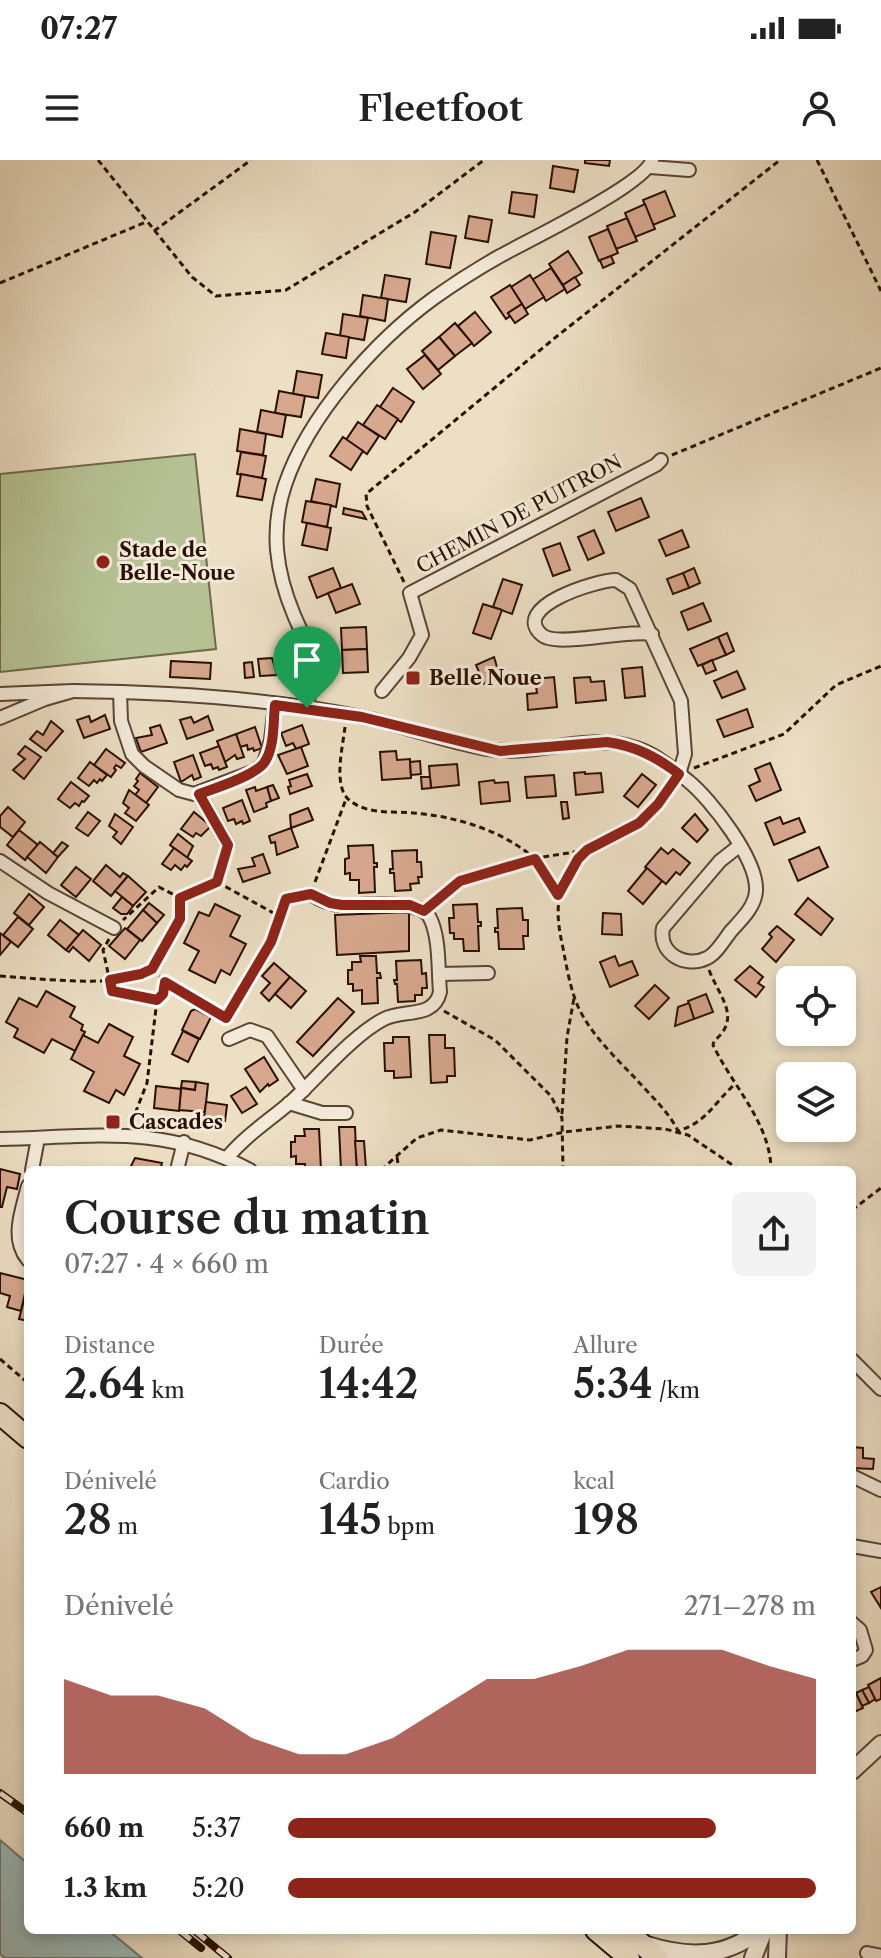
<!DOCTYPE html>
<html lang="fr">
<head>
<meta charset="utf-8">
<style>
	:root { --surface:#fff; --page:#f2f2f2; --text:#222; --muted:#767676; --accent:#8f2418 }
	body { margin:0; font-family:"Libre Caslon Text",serif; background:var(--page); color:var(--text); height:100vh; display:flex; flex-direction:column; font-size:30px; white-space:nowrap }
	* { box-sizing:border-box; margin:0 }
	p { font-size:26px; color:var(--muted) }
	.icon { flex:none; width:44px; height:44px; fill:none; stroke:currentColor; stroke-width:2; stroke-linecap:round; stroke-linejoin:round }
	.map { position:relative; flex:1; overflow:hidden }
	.sheet { position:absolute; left:24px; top:1006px; width:832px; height:768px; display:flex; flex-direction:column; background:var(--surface); border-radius:12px; box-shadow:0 4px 12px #0003 }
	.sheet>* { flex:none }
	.buttons { position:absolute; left:776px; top:806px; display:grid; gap:16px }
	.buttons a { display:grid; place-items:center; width:80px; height:80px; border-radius:12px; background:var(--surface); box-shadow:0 4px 12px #0003; font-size:40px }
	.pin { position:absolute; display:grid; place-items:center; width:68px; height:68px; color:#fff; margin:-82px -34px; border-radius:50% 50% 50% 0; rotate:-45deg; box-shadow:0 0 8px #0007 }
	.pin .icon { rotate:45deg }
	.round { display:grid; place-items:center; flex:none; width:84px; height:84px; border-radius:12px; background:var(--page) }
	.head { display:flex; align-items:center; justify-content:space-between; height:136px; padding:0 40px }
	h1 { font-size:44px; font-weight:600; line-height:60px }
	.metrics { display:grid; grid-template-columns:repeat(3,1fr); gap:12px; height:136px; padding:8px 40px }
	.metrics div { display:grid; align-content:center }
	.metrics b { font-size:40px; font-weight:600 }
	.metrics small { font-size:22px; font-weight:400 }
	.metrics p { font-size:22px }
	.chart { height:224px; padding:16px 40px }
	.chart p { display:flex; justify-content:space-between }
	.chart svg { width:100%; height:144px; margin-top:8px; fill:var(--accent); opacity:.7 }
	ul { padding:0 40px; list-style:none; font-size:26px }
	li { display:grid; grid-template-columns:128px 96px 1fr; align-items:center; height:60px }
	li i { height:20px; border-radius:10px; background:var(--accent) }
	.status { display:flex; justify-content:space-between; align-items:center; height:56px; padding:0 40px; background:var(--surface); direction:ltr }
	.status svg { height:22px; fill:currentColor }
	header { display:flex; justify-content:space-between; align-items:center; height:104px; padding:0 40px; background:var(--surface); font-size:36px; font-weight:600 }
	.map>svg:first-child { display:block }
	.green { fill:#b6c295; stroke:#70694b; stroke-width:2 }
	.water { fill:#9abbbc; stroke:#6d7771; stroke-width:2 }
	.building { fill:#d7a88e; stroke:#291001; stroke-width:2 }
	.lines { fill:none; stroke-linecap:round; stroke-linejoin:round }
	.minor-casing { stroke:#5a4432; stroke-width:16 }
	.tertiary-casing { stroke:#5a4432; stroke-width:20 }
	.primary-casing { stroke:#291001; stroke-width:24 }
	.path { stroke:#291001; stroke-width:3; stroke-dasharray:6 4; stroke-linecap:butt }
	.minor { stroke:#f3ead9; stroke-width:12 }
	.tertiary { stroke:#f3ead9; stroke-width:16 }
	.primary { stroke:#ecdfc4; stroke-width:20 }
	.rail-casing { stroke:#291001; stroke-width:8 }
	.rail { stroke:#f3ead9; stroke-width:5; stroke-dasharray:15; stroke-linecap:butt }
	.route-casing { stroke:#fff; stroke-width:16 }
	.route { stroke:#8f2418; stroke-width:10 }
	.poi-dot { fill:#8f2418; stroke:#f3ead9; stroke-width:3 }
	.labels { text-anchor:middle; stroke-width:6; stroke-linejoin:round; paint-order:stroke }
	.street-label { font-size:20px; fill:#291001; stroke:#f3ead9 }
	.poi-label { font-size:20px; font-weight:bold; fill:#291001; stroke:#f3ead9; text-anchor:start }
</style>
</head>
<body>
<div class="status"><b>07:27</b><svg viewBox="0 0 49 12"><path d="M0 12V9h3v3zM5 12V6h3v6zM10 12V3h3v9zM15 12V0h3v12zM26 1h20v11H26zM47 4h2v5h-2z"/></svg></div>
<header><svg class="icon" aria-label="menu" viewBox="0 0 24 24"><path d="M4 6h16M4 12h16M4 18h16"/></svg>Fleetfoot<svg class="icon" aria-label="person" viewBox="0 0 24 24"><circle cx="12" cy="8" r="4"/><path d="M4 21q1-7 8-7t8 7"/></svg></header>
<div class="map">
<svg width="881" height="1798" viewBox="0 0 881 1798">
	<rect width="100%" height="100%" fill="#ecdfc4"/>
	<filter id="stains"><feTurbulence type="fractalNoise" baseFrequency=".0025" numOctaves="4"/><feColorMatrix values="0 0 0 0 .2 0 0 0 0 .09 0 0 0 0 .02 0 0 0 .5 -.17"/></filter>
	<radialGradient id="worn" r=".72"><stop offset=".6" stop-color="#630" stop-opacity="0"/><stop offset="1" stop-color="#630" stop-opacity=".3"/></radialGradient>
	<path class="green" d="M195 294 216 489 0 512V314Z"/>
	<path class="water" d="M0 1680 28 1704V1770H108L142 1798H5L0 1794Z"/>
	<g class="building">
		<path d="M585 0H610L609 6 585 3Z"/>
		<path d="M553 6 578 10 574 32 550 28Z"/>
		<path d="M665 31 675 56 653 65 643 40Z"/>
		<path d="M512 32 537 35 534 57 509 53Z"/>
		<path d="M645 44 655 69 635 77 625 53Z"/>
		<path d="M469 56 492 60 488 82 465 78Z"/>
		<path d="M627 58 637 81 616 89 607 66Z"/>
		<path d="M608 69 618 93 599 101 589 77Z"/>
		<path d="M431 72 456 76 450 108 426 104Z"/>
		<path d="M568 91 582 113 563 125 549 104Z"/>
		<path d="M611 96 614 103 603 108 600 100Z"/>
		<path d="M551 108 565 129 546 141 532 120Z"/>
		<path d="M385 115 410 119 406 142 381 138Z"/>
		<path d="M530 115 544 137 525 149 511 127Z"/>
		<path d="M575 117 580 125 567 133 563 125Z"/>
		<path d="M510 125 522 144 508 153 510 156 506 159 491 137Z"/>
		<path d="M363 135 388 139 385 161 360 156Z"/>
		<path d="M522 144 528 154 515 163 508 153Z"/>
		<path d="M475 152 491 172 474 186 458 166Z"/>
		<path d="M343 154 368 158 364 180 340 176Z"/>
		<path d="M455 163 472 183 455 196 439 177Z"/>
		<path d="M326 173 349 177 346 198 322 194Z"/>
		<path d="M439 177 455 196 438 210 422 191Z"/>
		<path d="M425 195 441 214 423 229 407 209Z"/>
		<path d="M297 211 322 215 318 238 293 234Z"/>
		<path d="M393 228 414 242 401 262 380 247Z"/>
		<path d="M279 231 305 236 301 257 275 253Z"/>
		<path d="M377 245 398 259 385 279 363 265Z"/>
		<path d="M261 250 286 255 282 277 257 272Z"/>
		<path d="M358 262 379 276 367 294 346 280Z"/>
		<path d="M240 269 266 274 263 295 237 291Z"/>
		<path d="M343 277 363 291 351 310 330 296Z"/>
		<path d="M241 292 266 296 262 318 237 314Z"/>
		<path d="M241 314 266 319 262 340 237 336Z"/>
		<path d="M316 319 340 324 336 347 311 341Z"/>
		<path d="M641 338 649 357 616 371 608 352Z"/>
		<path d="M306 341 331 345 327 367 302 362Z"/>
		<path d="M344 348 362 352 366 359 343 354Z"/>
		<path d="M307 363 331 368 327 390 302 385Z"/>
		<path d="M594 370 604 393 588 400 578 377Z"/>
		<path d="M682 370 689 387 666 396 659 380Z"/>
		<path d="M560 383 570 410 553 416 543 389Z"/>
		<path d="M333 408 341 428 317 438 309 417Z"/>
		<path d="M694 408 700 423 689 428 683 413Z"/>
		<path d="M683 413 689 428 673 434 667 419Z"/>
		<path d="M503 419 522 425 512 454 493 447Z"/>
		<path d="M352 424 360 444 336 453 328 433Z"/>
		<path d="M703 443 711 461 688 470 681 452Z"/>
		<path d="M483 444 502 450 491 479 473 473Z"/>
		<path d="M366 467 367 489 342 490 341 468Z"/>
		<path d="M727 473 734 491 726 495 718 477Z"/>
		<path d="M718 477 726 495 698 506 690 489Z"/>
		<path d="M367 489 368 512 343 513 342 490Z"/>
		<path d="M494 497 500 517 484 524 476 505Z"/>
		<path d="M272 498 277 515 260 516 258 499Z"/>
		<path d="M712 500 716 510 706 514 702 505Z"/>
		<path d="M171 501 211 503 210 519 170 517Z"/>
		<path d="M252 502 254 517 245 518 244 503Z"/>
		<path d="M642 507 645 536 625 538 622 509Z"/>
		<path d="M737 511 745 529 722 538 714 521Z"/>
		<path d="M554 517 557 547 528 550 527 534 537 533 535 519Z"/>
		<path d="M590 517 591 522 604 521 606 540 576 543 574 518Z"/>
		<path d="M747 549 753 567 724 577 717 560Z"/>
		<path d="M105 555 110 569 84 578 77 560 89 556 91 562Z"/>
		<path d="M208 556 213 570 187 579 180 560 191 557 194 563Z"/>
		<path d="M51 561 63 571 46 591 30 579 37 571 43 575Z"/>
		<path d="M160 565 167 583 141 592 136 578 152 575 150 568Z"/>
		<path d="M302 565 309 584 296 589 293 583 286 586 281 573Z"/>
		<path d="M255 567 262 588 254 591 253 588 248 590 247 585 240 587 236 574Z"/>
		<path d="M236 574 244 597 237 599 235 595 225 602 217 581Z"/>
		<path d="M25 586 41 597 24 619 13 610 25 599 18 594Z"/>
		<path d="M219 586 227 607 219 610 218 607 213 609 211 604 205 606 200 593Z"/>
		<path d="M301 587 308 606 287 614 278 595Z"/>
		<path d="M106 589 125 603 121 608 116 605 114 608 116 610 111 617 94 605Z"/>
		<path d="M396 591 397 600 410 599 411 618 382 620 380 592Z"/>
		<path d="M193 595 201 617 194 620 192 615 181 622 174 602Z"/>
		<path d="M420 601 421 614 411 615 410 602Z"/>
		<path d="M90 602 107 615 102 621 100 619 97 623 94 620 89 626 78 618Z"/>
		<path d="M770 603 781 630 756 641 749 626 760 621 755 609Z"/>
		<path d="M457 604 459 625 431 628 429 606Z"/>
		<path d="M585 612V614L601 613 603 632 576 635 574 613Z"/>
		<path d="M140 613 158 627 146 643 135 635 139 630 134 626 138 621 136 619Z"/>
		<path d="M307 614 312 626 290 634 288 627 291 626 289 620Z"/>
		<path d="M642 614 656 625 638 647 624 636Z"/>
		<path d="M554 615 556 636 527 638 525 617Z"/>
		<path d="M421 617H430L431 628 422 629Z"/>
		<path d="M494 620 495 623 508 622 510 641 481 644 479 622Z"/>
		<path d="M71 622 89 636 84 642 82 641 79 646 75 643 70 648 58 639Z"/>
		<path d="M273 625 279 638 271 641 267 627Z"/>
		<path d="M255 627 256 631 267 627 271 641 266 643 267 647 254 652 246 630Z"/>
		<path d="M129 630 149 645 136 661 125 653 129 648 123 643Z"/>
		<path d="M242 640 250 661 243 664 242 661 236 664 234 659 228 661 223 648Z"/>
		<path d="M561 642H567L569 658 563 659Z"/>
		<path d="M8 647 25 662 13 677 0 667V656Z"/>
		<path d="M308 648 313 660 291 668 290 655Z"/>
		<path d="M88 652 100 661 88 676 76 668Z"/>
		<path d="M194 652 211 666 201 676 196 673 193 677 181 669Z"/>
		<path d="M115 654 133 667 121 684 113 677 117 672 109 666Z"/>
		<path d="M695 654 708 670 697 682 682 668Z"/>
		<path d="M780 657 783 664 799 658 805 672 774 685 765 663Z"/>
		<path d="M291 668 298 687 277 695 275 682 271 683 269 676Z"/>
		<path d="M19 670 38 685 25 700 7 685Z"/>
		<path d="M178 674 193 686 187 698 170 685Z"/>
		<path d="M40 682 58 697 46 713 27 697Z"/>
		<path d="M62 682 68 686 58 697 53 693Z"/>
		<path d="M373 685 374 703H377V707H374L375 732 359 733V720H350V713L345 714V699L349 698 348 686Z"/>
		<path d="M819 687 828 707 798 721 789 700Z"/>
		<path d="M174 688 192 701 187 707 185 705 181 710 175 705 171 710 162 704Z"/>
		<path d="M661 688 668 694 673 689 690 703 680 715 676 712 666 724 645 707Z"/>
		<path d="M417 690V702H421L422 717H418L419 723 410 724 411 730 395 731 394 713H390V709H393L392 691Z"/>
		<path d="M263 694 270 713 243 722 238 709 255 706 252 698Z"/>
		<path d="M106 705 120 717 123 713 128 716 111 736 93 721Z"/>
		<path d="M76 707 91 719 76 737 61 725Z"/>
		<path d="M647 708 662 721 643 744 628 731Z"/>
		<path d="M128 716 146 732 133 746 115 731Z"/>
		<path d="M29 734 44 747 29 765 14 753Z"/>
		<path d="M122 737 133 746 127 754H121L113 748Z"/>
		<path d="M808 738 833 759 821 775 795 754Z"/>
		<path d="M149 743 164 755 157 763 143 750Z"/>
		<path d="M215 744 240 756 230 776 246 784 230 815 221 810 215 823 189 810 199 791 184 783 199 752 209 756Z"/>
		<path d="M477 744 478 762H481V766H478L479 791H464L463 779H454V773H450L449 758H454L453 745Z"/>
		<path d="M522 748 523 760H528V776H523L524 789H499L498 772H495V768H498L497 749Z"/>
		<path d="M143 750 157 763 142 781 127 769Z"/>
		<path d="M409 752V791L337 795 335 755Z"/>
		<path d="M603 753 621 754 622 775 602 774Z"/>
		<path d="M18 757 33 769 18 787 3 775Z"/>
		<path d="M60 760 79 775 66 790 48 775Z"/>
		<path d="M777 766 794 780 776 802 762 789 772 777 769 774Z"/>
		<path d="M125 768 140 780 125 799 109 786Z"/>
		<path d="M83 770 101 785 89 801 73 787 69 792 66 790Z"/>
		<path d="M0 773 11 782 0 795Z"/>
		<path d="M360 796H376L377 813H380L381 818H377L378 843 362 844V830L353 831V824H348V810H352V802H361Z"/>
		<path d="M615 796 619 806 632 801 638 815 610 827 600 802Z"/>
		<path d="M421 800 422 814 426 813 427 828H422V835H415V841L398 842 397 824H395L394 820H397L396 801Z"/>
		<path d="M274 803 290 817 269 841 261 833 270 823 262 816Z"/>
		<path d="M750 806 763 817 758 823 764 827 756 837 735 820Z"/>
		<path d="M290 817 306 831 291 848 275 834Z"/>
		<path d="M655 825 669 838 649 859 635 846Z"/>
		<path d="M46 831 75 847 70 857 83 865 81 870 85 872 75 891 52 879 44 893 14 877 18 869 6 862 19 838 37 847Z"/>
		<path d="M706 834 713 852 694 859 688 841Z"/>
		<path d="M338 838 354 852 313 896 297 882Z"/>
		<path d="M689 843 694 859 675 866 678 847Z"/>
		<path d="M195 849 211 857 200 879 182 870 191 851Z"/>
		<path d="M109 864 133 877 124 896 140 904 124 935 116 930 109 943 84 931 94 912 71 899 83 875 98 883Z"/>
		<path d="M183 871 199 879 188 902 172 894Z"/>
		<path d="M429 875H445V888H454L455 916H447V922L431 923Z"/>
		<path d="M393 877H409L411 917 394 918V911H385L384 883H393Z"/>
		<path d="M264 897 278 920 269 926 268 924 260 932 245 909Z"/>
		<path d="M182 921 196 922 195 930 181 928Z"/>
		<path d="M196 922 208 924 205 952 179 950 181 928 195 930Z"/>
		<path d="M156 926 181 929 179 951 154 948Z"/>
		<path d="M246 927 257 944 242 953 231 936Z"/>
		<path d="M206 942 227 945 225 961 204 959Z"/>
		<path d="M339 967H355L357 1010H341Z"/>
		<path d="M304 969H319L321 1010H305V1004H296V996L291 997V982H295V976H305Z"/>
		<path d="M355 981H364L366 1009H357Z"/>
		<path d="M135 998 162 1003 160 1010H129Z"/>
		<path d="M0 1009 20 1014 17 1029 7 1027 2 1047H0Z"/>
		<path d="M0 1113 28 1120 21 1151 7 1147 10 1136 0 1133Z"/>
		<path d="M27 1129H28V1161L19 1159Z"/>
		<path d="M852 1287 863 1288V1298L874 1299 873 1309 852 1308Z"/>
		<path d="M881 1427V1448L871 1432Z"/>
		<path d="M881 1518V1539L876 1541 868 1525Z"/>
		<path d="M869 1527 875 1539 869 1543 862 1530Z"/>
		<path d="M862 1530 869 1543 862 1546 856 1533Z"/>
		<path d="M855 1531 863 1548 852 1553V1533Z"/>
	</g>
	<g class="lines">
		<g class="minor-casing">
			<g id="minor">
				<path d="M650 7 689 10"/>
				<path d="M652 474C628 469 556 488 542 475 509 447 597 420 616 420L630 429 681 541 685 594 679 614"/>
				<path d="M73 531C169 532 268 538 362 557 404 566 444 581 486 589 535 598 588 571 636 588 655 594 672 608 687 620 711 639 758 700 756 731 755 747 741 760 731 771 724 780 716 794 707 798 685 809 658 793 663 768L720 701 739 686"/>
				<path d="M382 531 409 498 422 475 410 433 656 305 661 300"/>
				<path d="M120 532 121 561 132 594 144 606 179 630 194 634 255 611 264 603 271 580 275 545"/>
				<path d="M0 534 73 531 45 539 0 558"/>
				<path d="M307 548C309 533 313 516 311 500 309 484 300 470 294 455 276 412 270 370 285 325 308 256 375 181 434 138 455 123 477 109 500 96 527 81 646 24 652 0"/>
				<path d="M199 634 228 685"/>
				<path d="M0 701 48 733 114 768"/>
				<path d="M439 814 488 813"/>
				<path d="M229 879 250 870 267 876 304 930"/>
				<path d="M289 943 322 953H346"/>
				<path d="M0 979C95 977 161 963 250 1010"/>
				<path d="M227 998C246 975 270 960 292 941 318 917 353 875 384 859 403 849 434 859 440 832 438 810 440 778 430 758 419 737 362 747 340 745 329 744 320 740 311 734"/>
				<path d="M32 1010 38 978"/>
				<path d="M177 1010 184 982"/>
				<path d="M28 1026C22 1051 10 1078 28 1100"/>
				<path d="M852 1200 881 1229"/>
				<path d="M852 1316 881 1330"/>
				<path d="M852 1386 881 1391"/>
				<path d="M852 1463 860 1470 866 1490 862 1496 852 1500"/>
				<path d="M867 1793 881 1796"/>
			</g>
		</g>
		<g class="tertiary-casing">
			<g id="tertiary">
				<path d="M852 1611 881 1584"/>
				<path d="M647 1785C688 1798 726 1798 759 1770"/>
				<path d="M753 1798 764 1770"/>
				<path d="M777 1798 778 1770"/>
			</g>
		</g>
		<g class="primary-casing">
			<g id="primary">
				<path d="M0 1254 28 1278"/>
				<path d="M596 1770 629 1798"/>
				<path d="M625 1770 658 1798"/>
			</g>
		</g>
		<g class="path">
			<path d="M98 0 192 117 216 136 286 130 415 52 484 0"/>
			<path d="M817 0 881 131"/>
			<path d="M154 71 251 0"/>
			<path d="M0 123 146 62"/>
			<path d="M672 295 881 208"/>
			<path d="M404 422 367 346 366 334 556 177 780 0"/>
			<path d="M345 567C343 586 333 624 348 639 366 655 391 651 413 653 454 656 502 670 534 698 543 707 550 723 558 734"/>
			<path d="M694 608 784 574 836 525 881 506"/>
			<path d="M670 626C661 639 652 654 638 663 619 677 591 681 577 702 555 732 555 752 563 788 566 804 569 821 574 836 584 868 613 895 636 919 650 935 669 952 678 971 707 962 713 944 735 924"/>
			<path d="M217 722 224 699"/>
			<path d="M315 722 346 639"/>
			<path d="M180 738 217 722 279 756 271 782 226 858"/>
			<path d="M435 743C444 737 450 728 459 722 488 703 552 696 587 690"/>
			<path d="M279 756 286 739 300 736"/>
			<path d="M109 779 103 790 112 831 157 840 147 923 131 964"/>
			<path d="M152 809 165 822 163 834 157 840"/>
			<path d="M709 810C720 838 742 858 714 881L713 885C732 925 771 964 771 1010"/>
			<path d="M0 816C35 818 120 829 149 811 157 806 161 793 166 785 176 767 180 760 180 738L159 727 123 760"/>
			<path d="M165 822 234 862"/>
			<path d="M444 851 495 880 551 936 562 958 563 1010"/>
			<path d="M562 954 567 877 574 838"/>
			<path d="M397 997 399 1010"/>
			<path d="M381 1010 417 978 441 970 530 980 564 972 619 966 665 969 688 975 740 1010"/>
			<path d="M852 1050 881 1028"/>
			<path d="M0 1199 28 1223"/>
		</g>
		<use href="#minor" class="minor"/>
		<use href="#tertiary" class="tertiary"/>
		<use href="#primary" class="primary"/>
		<g class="rail-casing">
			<g id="rail">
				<path d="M0 1633 28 1653"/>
				<path d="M179 1770 201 1788"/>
				<path d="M194 1770 228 1798"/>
			</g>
		</g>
		<use href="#rail" class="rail"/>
	</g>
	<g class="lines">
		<g class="route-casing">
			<path id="route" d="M275 545 362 557 500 591 607 582C636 586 656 597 679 614L658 644 639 663 587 690 578 699 558 735 535 699 460 721 424 751 410 745H342L330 743 311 734 286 739 271 782 226 858 165 822 163 834 157 840 112 831 110 820 141 814 152 809 180 759V738L217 722 228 685 199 634C216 628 254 616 264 603 275 588 273 562 275 545Z"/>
		</g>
		<use href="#route" class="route"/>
	</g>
	<g class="poi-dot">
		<circle cx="103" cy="402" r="8"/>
		<rect x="405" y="510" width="16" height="16" rx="4"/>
		<rect x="105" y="954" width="16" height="16" rx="4"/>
	</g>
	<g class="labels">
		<g class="street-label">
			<text transform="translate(519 354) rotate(-28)" y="7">CHEMIN DE PUITRON</text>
		</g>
		<g class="poi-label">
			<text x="119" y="397">Stade de<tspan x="119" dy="23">Belle-Noue</tspan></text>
			<text x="429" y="525">Belle Noue</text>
			<text x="129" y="969">Cascades</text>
		</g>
	</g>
	<rect width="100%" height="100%" filter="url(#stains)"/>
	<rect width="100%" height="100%" fill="url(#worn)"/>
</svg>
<div class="buttons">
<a><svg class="icon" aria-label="locate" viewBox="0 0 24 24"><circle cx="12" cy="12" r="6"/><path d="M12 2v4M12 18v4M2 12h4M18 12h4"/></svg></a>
<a><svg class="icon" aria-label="layers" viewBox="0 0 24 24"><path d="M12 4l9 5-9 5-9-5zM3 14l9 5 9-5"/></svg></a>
</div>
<div class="pin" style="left:307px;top:548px;background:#1e9e55"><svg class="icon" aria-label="arrive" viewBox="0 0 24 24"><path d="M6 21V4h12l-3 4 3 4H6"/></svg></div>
<section class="sheet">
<div class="head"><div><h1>Course du matin</h1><p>07:27 · 4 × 660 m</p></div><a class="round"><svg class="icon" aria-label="share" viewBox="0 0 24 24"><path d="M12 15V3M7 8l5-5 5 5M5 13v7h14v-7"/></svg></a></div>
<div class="metrics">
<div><p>Distance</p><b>2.64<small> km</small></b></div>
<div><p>Durée</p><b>14:42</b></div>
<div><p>Allure</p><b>5:34<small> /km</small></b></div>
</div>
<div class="metrics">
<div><p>Dénivelé</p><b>28<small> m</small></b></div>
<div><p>Cardio</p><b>145<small> bpm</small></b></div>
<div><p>kcal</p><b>198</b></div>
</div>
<div class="chart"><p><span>Dénivelé</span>271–278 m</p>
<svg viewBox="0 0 160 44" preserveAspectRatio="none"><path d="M0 44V15L10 20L20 20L30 24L40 33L50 38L60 38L70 33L80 24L90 15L100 15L110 11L120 6L130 6L140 6L150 11L160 15V44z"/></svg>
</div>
<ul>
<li><b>660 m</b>5:37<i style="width:81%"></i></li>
<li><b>1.3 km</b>5:20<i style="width:100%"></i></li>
</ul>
</section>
</div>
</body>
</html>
